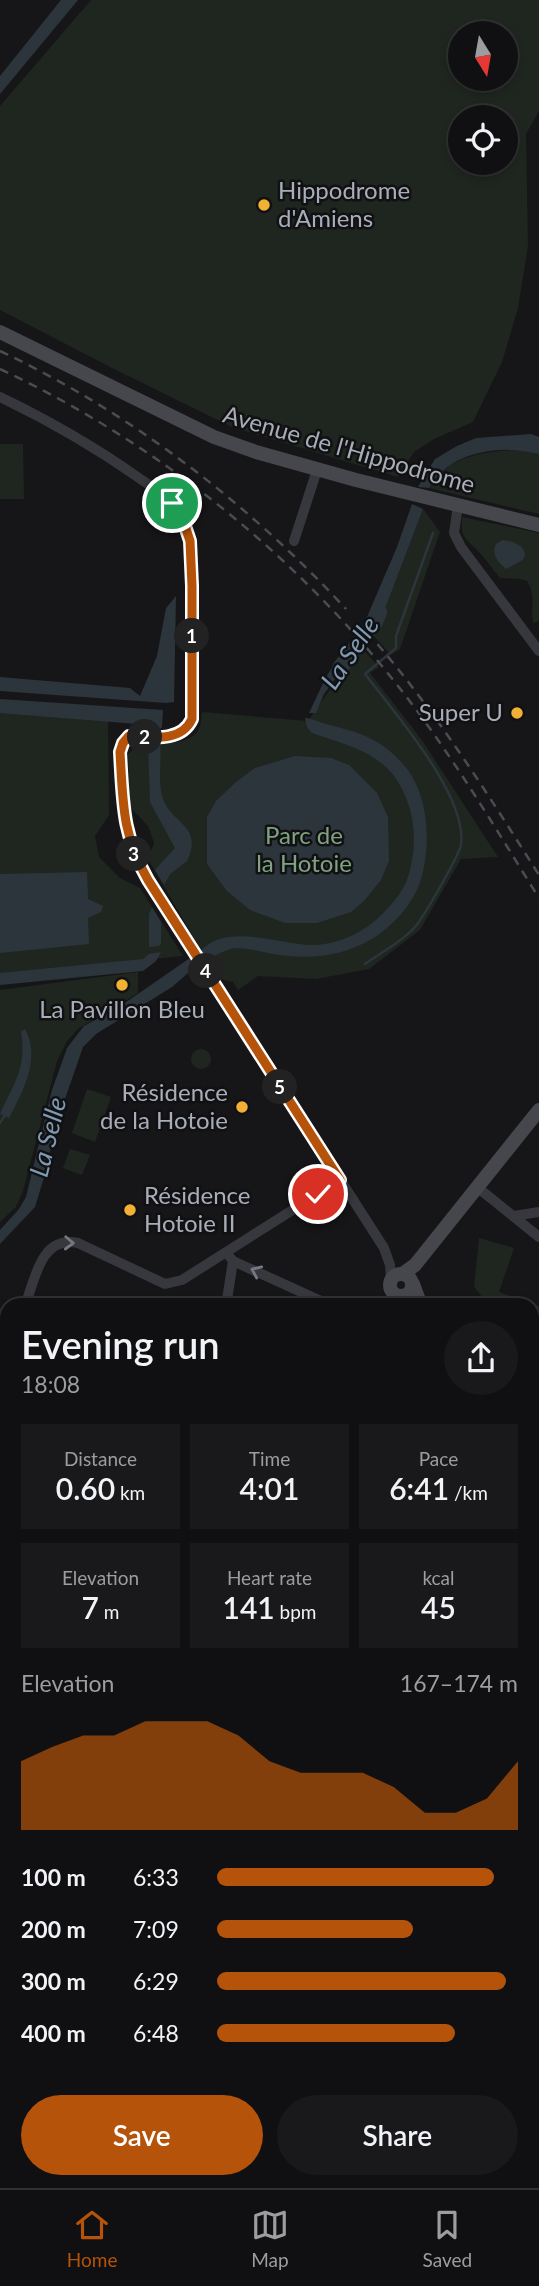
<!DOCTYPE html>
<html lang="en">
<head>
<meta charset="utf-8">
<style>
	:root { --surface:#101012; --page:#19191b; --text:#f1f3f6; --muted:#9c9d9f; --line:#303032; --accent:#b45309 }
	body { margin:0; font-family:Lato,sans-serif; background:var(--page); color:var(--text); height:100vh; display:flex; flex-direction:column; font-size:26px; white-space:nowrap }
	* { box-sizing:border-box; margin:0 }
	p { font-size:23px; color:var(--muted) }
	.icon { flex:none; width:38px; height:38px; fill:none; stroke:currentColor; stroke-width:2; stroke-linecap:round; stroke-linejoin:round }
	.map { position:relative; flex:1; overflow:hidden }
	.side { position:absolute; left:0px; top:1298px; width:539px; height:891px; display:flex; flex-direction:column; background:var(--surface); border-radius:21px 21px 0 0; box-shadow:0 4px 10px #0003,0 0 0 2px var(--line) }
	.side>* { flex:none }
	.needle { width:46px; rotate:169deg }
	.fabs { position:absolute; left:448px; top:21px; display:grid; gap:14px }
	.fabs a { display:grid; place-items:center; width:70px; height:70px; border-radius:50%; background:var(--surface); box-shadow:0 4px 10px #0003,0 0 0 2px var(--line); font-size:35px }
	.pin { position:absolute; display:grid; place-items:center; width:60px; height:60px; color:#fff; margin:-30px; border:4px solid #fff; border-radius:50%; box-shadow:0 2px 7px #0007 }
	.km { position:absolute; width:35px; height:35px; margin:-18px; border-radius:50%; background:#222; color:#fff; font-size:19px; line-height:35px; text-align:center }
	.round { display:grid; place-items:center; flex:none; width:74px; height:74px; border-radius:37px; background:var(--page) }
	.overview { display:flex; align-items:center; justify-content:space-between; height:119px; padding:0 21px }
	h1 { font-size:38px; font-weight:600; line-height:52px }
	.figures { display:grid; grid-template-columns:repeat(3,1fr); gap:10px; height:119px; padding:7px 21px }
	.figures div { display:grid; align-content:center; border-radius:0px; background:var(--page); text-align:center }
	.figures b { font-size:30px; font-weight:600 }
	.figures small { font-size:19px; font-weight:400 }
	.figures p { font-size:19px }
	.chart { height:196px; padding:14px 21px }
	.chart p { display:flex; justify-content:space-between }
	.chart svg { width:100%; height:126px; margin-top:7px; fill:var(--accent); opacity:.7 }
	.button { display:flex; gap:14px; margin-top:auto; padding:14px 21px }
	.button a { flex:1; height:80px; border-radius:42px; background:var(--accent); color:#fff; font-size:28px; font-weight:600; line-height:80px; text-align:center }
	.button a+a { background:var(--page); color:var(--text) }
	ul { padding:0 21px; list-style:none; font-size:23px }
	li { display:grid; grid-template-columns:112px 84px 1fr; align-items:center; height:52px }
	li i { height:18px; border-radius:9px; background:var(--accent) }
	.dock { display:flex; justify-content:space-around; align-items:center; height:98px; border-top:2px solid var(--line); background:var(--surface); font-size:19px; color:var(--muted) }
	.dock a { display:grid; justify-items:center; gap:4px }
	.dock .selected { color:var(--accent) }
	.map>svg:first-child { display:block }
	.green { fill:#1e261f; fill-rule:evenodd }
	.water { fill:#2c353c }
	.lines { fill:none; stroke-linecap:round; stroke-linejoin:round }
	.stream { stroke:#2c353c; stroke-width:2.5 }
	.river { stroke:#2c353c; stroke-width:16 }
	.street { stroke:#37383d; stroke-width:10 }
	.secondary { stroke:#45474d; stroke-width:14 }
	.primary { stroke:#53555c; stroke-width:14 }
	.rail { stroke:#4a4c52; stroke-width:2.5; stroke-dasharray:9 7; stroke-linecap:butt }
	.oneway { stroke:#757881 }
	.route-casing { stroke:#fff; stroke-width:14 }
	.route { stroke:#b45309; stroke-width:9 }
	.poi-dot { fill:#f2b134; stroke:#111113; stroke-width:2.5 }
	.labels { text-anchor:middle; stroke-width:5; stroke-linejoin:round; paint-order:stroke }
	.poi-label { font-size:24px; fill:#a8adb8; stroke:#111113; text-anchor:start }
	.street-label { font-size:24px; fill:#a8adb8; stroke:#111113 }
	.park-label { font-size:24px; fill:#7fa381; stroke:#111113 }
	.water-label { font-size:26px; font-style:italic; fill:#7f9bb3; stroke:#111113 }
</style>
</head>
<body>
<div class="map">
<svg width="539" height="2188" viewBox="0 0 539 2188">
	<rect width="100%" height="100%" fill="#161618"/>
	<g class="green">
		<path d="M91 0H539V111L526 134 528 246 518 308 502 362 473 422 434 439 414 452 398 477 232 427 116 370 0 310V106ZM460 33H506V79H460ZM460 117H506V163H460Z"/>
		<path d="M0 444H23L24 499H0Z"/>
		<path d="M522 450 539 454V514L429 488C447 454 488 451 522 450Z"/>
		<path d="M423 509 440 532 400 649 391 655 372 634 377 630Z"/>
		<path d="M462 517 539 533V621L533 623C530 606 537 598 527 581L520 579 500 578C493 570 486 559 478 551 465 538 460 537 462 517Z"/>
		<path d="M360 646 379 667 370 673 422 740 498 857 461 859 420 930 369 969 316 979 258 976 238 990 233 982 221 979 198 945 148 859 154 843 148 826 130 807 128 754 140 743C157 743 190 747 199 729 201 724 201 717 202 712L308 721Z"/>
		<path d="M0 710 108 717 109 815 95 836 99 857 120 878 140 888 183 956 0 974Z"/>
		<path d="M138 972V993L78 1029 67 1041 57 1061 23 1191 16 1207 0 1222V990Z"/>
		<circle cx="201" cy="1059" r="10"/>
		<path d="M87 1089 111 1097 95 1142 72 1133Z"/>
		<path d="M70 1149 90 1155 82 1175 63 1168Z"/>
		<path d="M479 1238 514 1248 499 1292 539 1306V1389L532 1385V1306L489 1305 474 1287Z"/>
		<path d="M0 1527 7 1528V1582L0 1580Z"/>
	</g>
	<g class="water">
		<path d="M61 0H78L0 94V76Z"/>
		<path d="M531 434 539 437V454C502 444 449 451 429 488L418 487 435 459 457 446 476 438Z"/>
		<path d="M412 504 423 509 377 630 372 634 365 626 367 617 397 547Z"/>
		<path d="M503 540 513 542 522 547 525 554 523 560 506 569C498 562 491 554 496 544Z"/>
		<path d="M176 596 174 702 166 703 0 691V677L130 688 140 696 157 656 166 608Z"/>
		<path d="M345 647 353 655 324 694 316 713H309L326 677Z"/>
		<path d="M0 699 163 710 162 727 158 731 147 730 145 726 137 724 0 713Z"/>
		<path d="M305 718C316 719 320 723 330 725 361 733 381 739 403 764 430 794 432 848 419 885 411 906 393 925 375 937 343 957 309 960 273 954 261 952 249 948 236 948 226 949 216 955 207 960L201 951C226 921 282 946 314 945 341 944 367 931 385 911 397 899 406 887 410 870 417 842 415 813 401 787 383 752 346 745 312 733L307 727Z"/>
		<path d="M148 743H160C162 761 157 782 163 799 172 824 204 826 187 861L170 874 164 885 155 870 175 848 150 802Z"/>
		<path d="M295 756 331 758 349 765 377 793 388 817 389 861 381 880 364 901 351 912 317 923H285L250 910 227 891 207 864V817L216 801 236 782 255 768Z"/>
		<path d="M87 872 88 899 103 906 101 912 88 918 89 944 0 953V874Z"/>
		<path d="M152 907 161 922V943L159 946 149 947V914Z"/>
		<path d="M161 952 156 961 143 971 0 985V973L143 959 149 954Z"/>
		<path d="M190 958 195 967 172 987 96 1034 83 1047 56 1125 45 1174 35 1207 0 1244V1230L19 1209 26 1197 52 1090 67 1048 84 1026 119 1007Z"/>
		<path d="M25 1029C41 1059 23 1091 9 1118L0 1114C14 1083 27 1068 21 1032Z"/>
	</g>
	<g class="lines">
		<g class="stream">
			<path d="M365 964C380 953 400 943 413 929 422 921 459 855 461 845 468 796 393 711 365 674L396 648V636L433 533"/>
			<path d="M0 1123 5 1115"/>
		</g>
		<path class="river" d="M340 668 375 622 379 612"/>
		<g class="street">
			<path d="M0 397C48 420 95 447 139 478 153 488 170 498 180 513 188 526 190 544 191 559L192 719C181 743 151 737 129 736L123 743 120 752C123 803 122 835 148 880L384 1248 390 1265 391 1279"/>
			<path d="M458 505 454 533 461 547 539 651"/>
			<path d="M294 541 317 470"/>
			<path d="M477 1187 539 1237"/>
			<path d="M514 1216 539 1212"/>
			<path d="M233 1261 332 1306"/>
			<path d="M397 1295 398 1306"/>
			<path d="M25 1306C35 1279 41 1235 78 1243L165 1284 182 1280 340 1180"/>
			<path d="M226 1306 233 1261 229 1256"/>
			<path d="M0 1372 7 1354"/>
			<path d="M0 1404 7 1406"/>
			<path d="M0 1477 7 1481"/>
			<path d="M532 1648 539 1636"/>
			<path d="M0 1773 7 1778"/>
			<path d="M0 1841H7"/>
			<path d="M0 1951 7 1945"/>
			<path d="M0 2010 7 2015"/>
			<path d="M0 2123 7 2115"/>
			<path d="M527 2182 534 2188"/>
		</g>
		<g class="secondary">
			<path d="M0 332 214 437 256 452 356 480 539 525"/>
			<path d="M404 1273 415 1265 539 1110"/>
			<circle cx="401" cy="1285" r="11"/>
			<path d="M413 1284 421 1306"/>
			<path d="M532 1478 539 1489"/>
		</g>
		<g class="primary">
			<path d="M0 1502 7 1504"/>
			<path d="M0 1513 7 1515"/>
			<path d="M532 1775 539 1777"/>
			<path d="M532 1789 539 1790"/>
		</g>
		<g class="rail">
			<path d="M0 351C131 413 248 503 346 609"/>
			<path d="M0 369C155 442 292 551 398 686 451 753 494 826 539 898"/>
			<path d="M367 632C433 707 486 791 539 875"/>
		</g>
	</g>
	<defs><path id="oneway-chevron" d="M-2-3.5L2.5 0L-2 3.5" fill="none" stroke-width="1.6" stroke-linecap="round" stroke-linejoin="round" transform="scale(1.75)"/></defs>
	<g class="oneway">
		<use href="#oneway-chevron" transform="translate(69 1243) rotate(2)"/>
		<use href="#oneway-chevron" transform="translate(256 1271) rotate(-156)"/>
	</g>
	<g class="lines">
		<g class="route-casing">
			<path id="route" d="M172 503 183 520 190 541 192 586V719C181 743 151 737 129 736L123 743 120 752C123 803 122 835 148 880L340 1180 318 1194"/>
		</g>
		<use href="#route" class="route"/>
	</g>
	<g class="poi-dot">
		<circle cx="264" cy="205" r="7"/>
		<circle cx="517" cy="713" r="7"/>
		<circle cx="122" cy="985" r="7"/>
		<circle cx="242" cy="1107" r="7"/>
		<circle cx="130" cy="1210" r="7"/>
	</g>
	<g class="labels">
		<g class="poi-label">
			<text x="278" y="199">Hippodrome<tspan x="278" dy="28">d'Amiens</tspan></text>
			<text x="503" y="721" text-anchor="end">Super U</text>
			<text x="122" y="1018" text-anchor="middle">La Pavillon Bleu</text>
			<text x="228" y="1101" text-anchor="end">Résidence<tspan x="228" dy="28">de la Hotoie</tspan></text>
			<text x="144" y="1204">Résidence<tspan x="144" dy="28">Hotoie II</tspan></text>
		</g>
		<g class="street-label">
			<text transform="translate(349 450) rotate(16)" y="8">Avenue de l'Hippodrome</text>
		</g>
		<g class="park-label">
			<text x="304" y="844">Parc de<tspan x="304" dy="28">la Hotoie</tspan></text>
		</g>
		<g class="water-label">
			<text transform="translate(350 653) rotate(-56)" y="9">La Selle</text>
			<text transform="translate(48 1137) rotate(-76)" y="9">La Selle</text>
		</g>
	</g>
</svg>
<div class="fabs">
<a><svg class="needle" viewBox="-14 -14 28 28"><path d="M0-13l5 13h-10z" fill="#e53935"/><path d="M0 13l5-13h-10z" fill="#9c9d9f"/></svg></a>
<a><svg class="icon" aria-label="locate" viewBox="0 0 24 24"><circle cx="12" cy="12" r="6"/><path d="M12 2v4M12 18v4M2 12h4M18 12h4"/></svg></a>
</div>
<div class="pin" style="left:172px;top:503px;background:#1e9e55"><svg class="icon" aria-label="arrive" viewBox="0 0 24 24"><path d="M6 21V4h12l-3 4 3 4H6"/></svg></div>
<div class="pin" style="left:318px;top:1194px;background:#d93025"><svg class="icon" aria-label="check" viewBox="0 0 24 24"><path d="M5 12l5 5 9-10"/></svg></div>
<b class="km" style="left:192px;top:636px">1</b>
<b class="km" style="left:145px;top:737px">2</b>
<b class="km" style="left:134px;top:854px">3</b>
<b class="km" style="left:206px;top:971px">4</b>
<b class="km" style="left:280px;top:1087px">5</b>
<section class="side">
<div class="overview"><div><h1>Evening run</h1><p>18:08</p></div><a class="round"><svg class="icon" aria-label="share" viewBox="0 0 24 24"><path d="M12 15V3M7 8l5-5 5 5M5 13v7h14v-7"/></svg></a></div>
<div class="figures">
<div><p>Distance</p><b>0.60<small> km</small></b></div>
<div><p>Time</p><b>4:01</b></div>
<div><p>Pace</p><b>6:41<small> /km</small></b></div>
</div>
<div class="figures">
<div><p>Elevation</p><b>7<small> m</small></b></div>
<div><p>Heart rate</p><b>141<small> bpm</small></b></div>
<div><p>kcal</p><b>45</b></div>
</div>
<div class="chart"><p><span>Elevation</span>167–174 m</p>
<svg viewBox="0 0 160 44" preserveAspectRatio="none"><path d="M0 44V20L10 15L20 11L30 11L40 6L50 6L60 6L70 11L80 20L90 24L100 24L110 24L120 29L130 38L140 38L150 33L160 20V44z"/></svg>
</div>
<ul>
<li><b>100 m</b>6:33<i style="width:92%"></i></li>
<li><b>200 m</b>7:09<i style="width:65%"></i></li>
<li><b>300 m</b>6:29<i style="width:96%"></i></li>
<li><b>400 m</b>6:48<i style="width:79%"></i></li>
</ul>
<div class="button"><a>Save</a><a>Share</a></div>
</section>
</div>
<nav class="dock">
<a class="selected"><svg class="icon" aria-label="home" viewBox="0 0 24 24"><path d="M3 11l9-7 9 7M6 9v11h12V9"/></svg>Home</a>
<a><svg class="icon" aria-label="map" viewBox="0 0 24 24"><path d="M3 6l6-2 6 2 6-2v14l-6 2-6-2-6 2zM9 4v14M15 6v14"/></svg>Map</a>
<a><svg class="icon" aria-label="saved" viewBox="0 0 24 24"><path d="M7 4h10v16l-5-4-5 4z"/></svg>Saved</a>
</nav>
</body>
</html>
